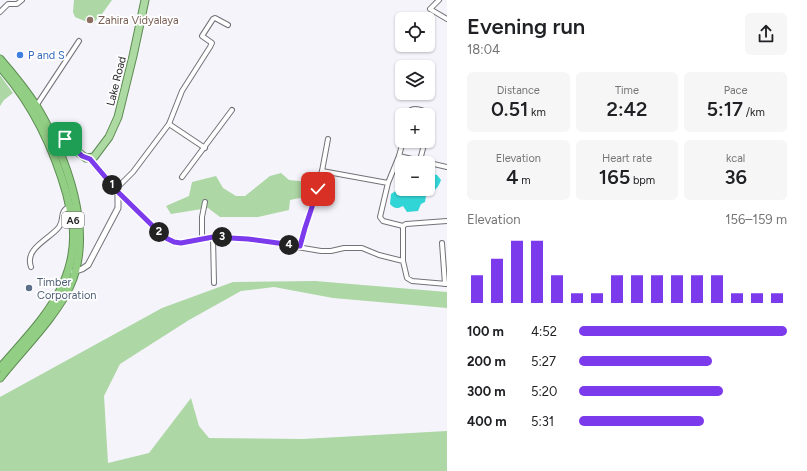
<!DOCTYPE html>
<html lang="en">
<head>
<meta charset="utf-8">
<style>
	:root { --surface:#fff; --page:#f6f6f6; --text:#202124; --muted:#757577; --accent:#7c3aed }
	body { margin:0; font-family:Figtree,sans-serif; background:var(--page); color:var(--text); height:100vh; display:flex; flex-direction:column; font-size:15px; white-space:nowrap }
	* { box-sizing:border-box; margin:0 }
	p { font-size:13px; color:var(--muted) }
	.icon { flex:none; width:22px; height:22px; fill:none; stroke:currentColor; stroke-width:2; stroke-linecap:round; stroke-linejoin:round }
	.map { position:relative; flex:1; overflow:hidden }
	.panel { display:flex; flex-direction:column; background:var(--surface); width:360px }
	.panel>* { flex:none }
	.tools { position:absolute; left:395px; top:12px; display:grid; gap:8px }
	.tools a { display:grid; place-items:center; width:40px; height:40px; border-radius:6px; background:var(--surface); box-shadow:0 1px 3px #0004; font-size:20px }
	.pin { position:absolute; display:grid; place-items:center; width:34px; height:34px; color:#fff; margin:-17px; border-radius:8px; box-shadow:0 2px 6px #0006 }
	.km { position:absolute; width:20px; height:20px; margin:-10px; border-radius:50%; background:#222; color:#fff; font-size:11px; line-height:20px; text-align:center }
	.round { display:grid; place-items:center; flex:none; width:42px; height:42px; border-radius:6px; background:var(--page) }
	.headline { display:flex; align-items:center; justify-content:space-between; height:68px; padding:0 20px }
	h1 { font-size:22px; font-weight:600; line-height:30px }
	.figures { display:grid; grid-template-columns:repeat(3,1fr); gap:6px; height:68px; padding:4px 20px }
	.figures div { display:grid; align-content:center; border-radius:6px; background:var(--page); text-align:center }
	.figures b { font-size:20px; font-weight:600 }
	.figures small { font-size:11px; font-weight:400 }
	.figures p { font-size:11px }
	.chart { height:112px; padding:8px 20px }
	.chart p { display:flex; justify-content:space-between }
	.chart svg { width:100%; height:72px; margin-top:4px; stroke:var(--accent); stroke-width:6 }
	ul { padding:0 20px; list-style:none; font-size:13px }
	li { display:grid; grid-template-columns:64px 48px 1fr; align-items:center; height:30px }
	li i { height:10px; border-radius:5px; background:var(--accent) }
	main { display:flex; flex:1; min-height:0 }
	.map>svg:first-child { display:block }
	.green { fill:#add7a4 }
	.water { fill:#32d5d6 }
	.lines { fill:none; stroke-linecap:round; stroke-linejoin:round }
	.minor-casing { stroke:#737278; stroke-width:6 }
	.tertiary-casing { stroke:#737278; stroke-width:7 }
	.primary-casing { stroke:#5c8c51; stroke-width:9 }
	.trunk-casing { stroke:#5c8c51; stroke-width:9 }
	.minor { stroke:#fff; stroke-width:4 }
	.tertiary { stroke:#fff; stroke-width:5 }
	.primary { stroke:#addaa3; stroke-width:7 }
	.trunk { stroke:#92ce84; stroke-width:7 }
	.route-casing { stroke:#fff; stroke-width:8 }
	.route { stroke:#7c3aed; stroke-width:5 }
	.education-dot { fill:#8d6e63; stroke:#fff; stroke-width:1.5 }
	.shop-dot { fill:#3f7fe0; stroke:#fff; stroke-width:1.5 }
	.service-dot { fill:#5c6f8a; stroke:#fff; stroke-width:1.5 }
	.labels { text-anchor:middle; stroke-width:3.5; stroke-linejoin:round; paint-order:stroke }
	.shield { fill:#fff; stroke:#69696b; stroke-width:1 }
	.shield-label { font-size:10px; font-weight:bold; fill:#29292b }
	.education-label { font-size:11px; fill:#785e54; stroke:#fff; text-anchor:start }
	.shop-label { font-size:11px; fill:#366cbe; stroke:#fff; text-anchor:start }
	.street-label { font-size:11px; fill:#29292b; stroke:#fff }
	.service-label { font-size:11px; fill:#4e5e75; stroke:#fff; text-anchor:start }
</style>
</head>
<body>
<main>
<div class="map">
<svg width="447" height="471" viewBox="0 0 447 471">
	<rect width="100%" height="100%" fill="#f5f4fb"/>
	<g class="green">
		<path d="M74 0H112L102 14 92 24 75 17 73 12Z"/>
		<path d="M0 75 13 93 4 100 0 106Z"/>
		<path d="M281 173 289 180 309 182 310 196 290 200 289 210 258 217H220L208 208 171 214 166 206 189 196 192 182 216 176 223 188 236 196H245L270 176Z"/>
		<path d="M315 281 447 292V308L333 298 274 287 241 291 189 320 120 364 104 396 108 463 149 453 191 398 199 426 209 438 303 439 447 431V471H0V397L162 308 233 282Z"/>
	</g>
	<path class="water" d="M433 174 437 175 441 180C438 189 434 191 426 196L425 202 421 204 418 211 407 212 403 206C398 209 394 209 390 204L391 194 397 190 400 176 402 175V189H428V175Z"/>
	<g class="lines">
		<g class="minor-casing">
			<g id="minor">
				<path d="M439 0 430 9 447 19"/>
				<path d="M0 12 8 4H17L22 0"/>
				<path d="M36 106 79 41"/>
				<path d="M410 115 411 110C417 107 428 111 431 119 432 123 429 128 428 132"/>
				<path d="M169 124 205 148"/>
				<path d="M399 156 403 141"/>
				<path d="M420 160 425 141"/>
				<path d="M322 171 388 183"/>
				<path d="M182 177 232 110"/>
				<path d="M116 189 133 172 169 124 182 91 210 47 212 43 202 36 213 19 215 18 228 25"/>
				<path d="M118 192 164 237 173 242 181 243 213 237 249 239 321 251H331L344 248H362L379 255 403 261 407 278 412 281 447 284"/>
				<path d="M403 226 383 221 380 217 388 183 399 156 447 167"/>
				<path d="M213 237 214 283"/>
				<path d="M202 239V217L205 202"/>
				<path d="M442 243 445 284"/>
				<path d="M300 246 305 228 318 192 319 179 322 171 328 139"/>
				<path d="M403 261V226L406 224 447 221"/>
				<path d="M31 267C24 248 50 239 59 227 65 219 58 212 70 206"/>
			</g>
		</g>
		<g class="tertiary-casing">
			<path id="tertiary" d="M73 272 82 269 88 265 118 208V192L90 159"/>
		</g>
		<g class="primary-casing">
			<path id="primary" d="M45 131 49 129C64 136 72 150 86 158L94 157 109 137 118 117 133 56 145 0"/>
		</g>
		<g class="trunk-casing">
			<g id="trunk">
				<path d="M0 59C13 74 26 90 37 107 66 156 95 231 70 286 55 318 22 350 0 378"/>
				<path d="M0 67C32 103 54 149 67 195 69 205 72 215 73 225 75 244 71 266 63 284 49 316 22 342 0 368"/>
			</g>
		</g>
		<use href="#minor" class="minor"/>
		<use href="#tertiary" class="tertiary"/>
		<use href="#primary" class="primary"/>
		<use href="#trunk" class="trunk"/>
	</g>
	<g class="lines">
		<g class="route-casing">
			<path id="route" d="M65 139 82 156 90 159 118 192 164 237 174 242 181 243 213 237 248 239 300 246 305 228 318 189"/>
		</g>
		<use href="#route" class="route"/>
	</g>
	<circle class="education-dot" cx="90" cy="20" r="4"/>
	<circle class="shop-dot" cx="20" cy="55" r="4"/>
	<circle class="service-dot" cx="29" cy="288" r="4"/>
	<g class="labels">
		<rect class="shield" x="62" y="212" width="22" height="16" rx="3"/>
		<g class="shield-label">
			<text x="73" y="224">A6</text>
		</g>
		<g class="education-label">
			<text x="98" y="24">Zahira Vidyalaya</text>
		</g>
		<g class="shop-label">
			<text x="28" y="59">P and S</text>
		</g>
		<g class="street-label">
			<text transform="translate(116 81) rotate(-76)" y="4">Lake Road</text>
		</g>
		<g class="service-label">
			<text x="37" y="286">Timber<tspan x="37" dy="13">Corporation</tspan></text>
		</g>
	</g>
</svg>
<div class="tools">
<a><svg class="icon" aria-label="locate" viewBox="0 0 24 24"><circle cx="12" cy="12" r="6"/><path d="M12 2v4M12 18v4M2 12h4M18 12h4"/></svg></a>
<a><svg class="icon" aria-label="layers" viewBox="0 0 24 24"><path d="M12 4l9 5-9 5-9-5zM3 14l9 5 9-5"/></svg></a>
<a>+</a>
<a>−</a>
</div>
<div class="pin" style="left:65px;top:139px;background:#1e9e55"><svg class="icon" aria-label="arrive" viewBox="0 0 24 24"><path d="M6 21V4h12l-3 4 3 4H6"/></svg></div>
<div class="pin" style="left:318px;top:189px;background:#d93025"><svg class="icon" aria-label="check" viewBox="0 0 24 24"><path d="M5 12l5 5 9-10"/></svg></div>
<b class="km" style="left:112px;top:185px">1</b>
<b class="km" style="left:159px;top:232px">2</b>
<b class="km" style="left:222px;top:237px">3</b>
<b class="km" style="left:289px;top:245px">4</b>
</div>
<section class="panel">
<div class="headline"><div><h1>Evening run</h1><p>18:04</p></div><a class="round"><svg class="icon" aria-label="share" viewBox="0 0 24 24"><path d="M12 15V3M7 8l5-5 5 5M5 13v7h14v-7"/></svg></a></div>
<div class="figures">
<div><p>Distance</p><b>0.51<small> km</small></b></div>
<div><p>Time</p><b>2:42</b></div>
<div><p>Pace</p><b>5:17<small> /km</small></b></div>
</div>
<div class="figures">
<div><p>Elevation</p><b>4<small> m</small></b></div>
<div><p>Heart rate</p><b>165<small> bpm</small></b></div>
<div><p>kcal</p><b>36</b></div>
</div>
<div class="chart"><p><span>Elevation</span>156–159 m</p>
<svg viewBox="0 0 160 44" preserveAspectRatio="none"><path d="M5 44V27M15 44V17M25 44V6M35 44V6M45 44V27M55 44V38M65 44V38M75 44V27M85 44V27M95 44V27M105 44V27M115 44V27M125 44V27M135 44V38M145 44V38M155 44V38"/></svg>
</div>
<ul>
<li><b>100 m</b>4:52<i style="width:100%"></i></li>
<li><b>200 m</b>5:27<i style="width:64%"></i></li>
<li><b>300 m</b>5:20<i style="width:69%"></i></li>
<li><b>400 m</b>5:31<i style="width:60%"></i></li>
</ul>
</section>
</main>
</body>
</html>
